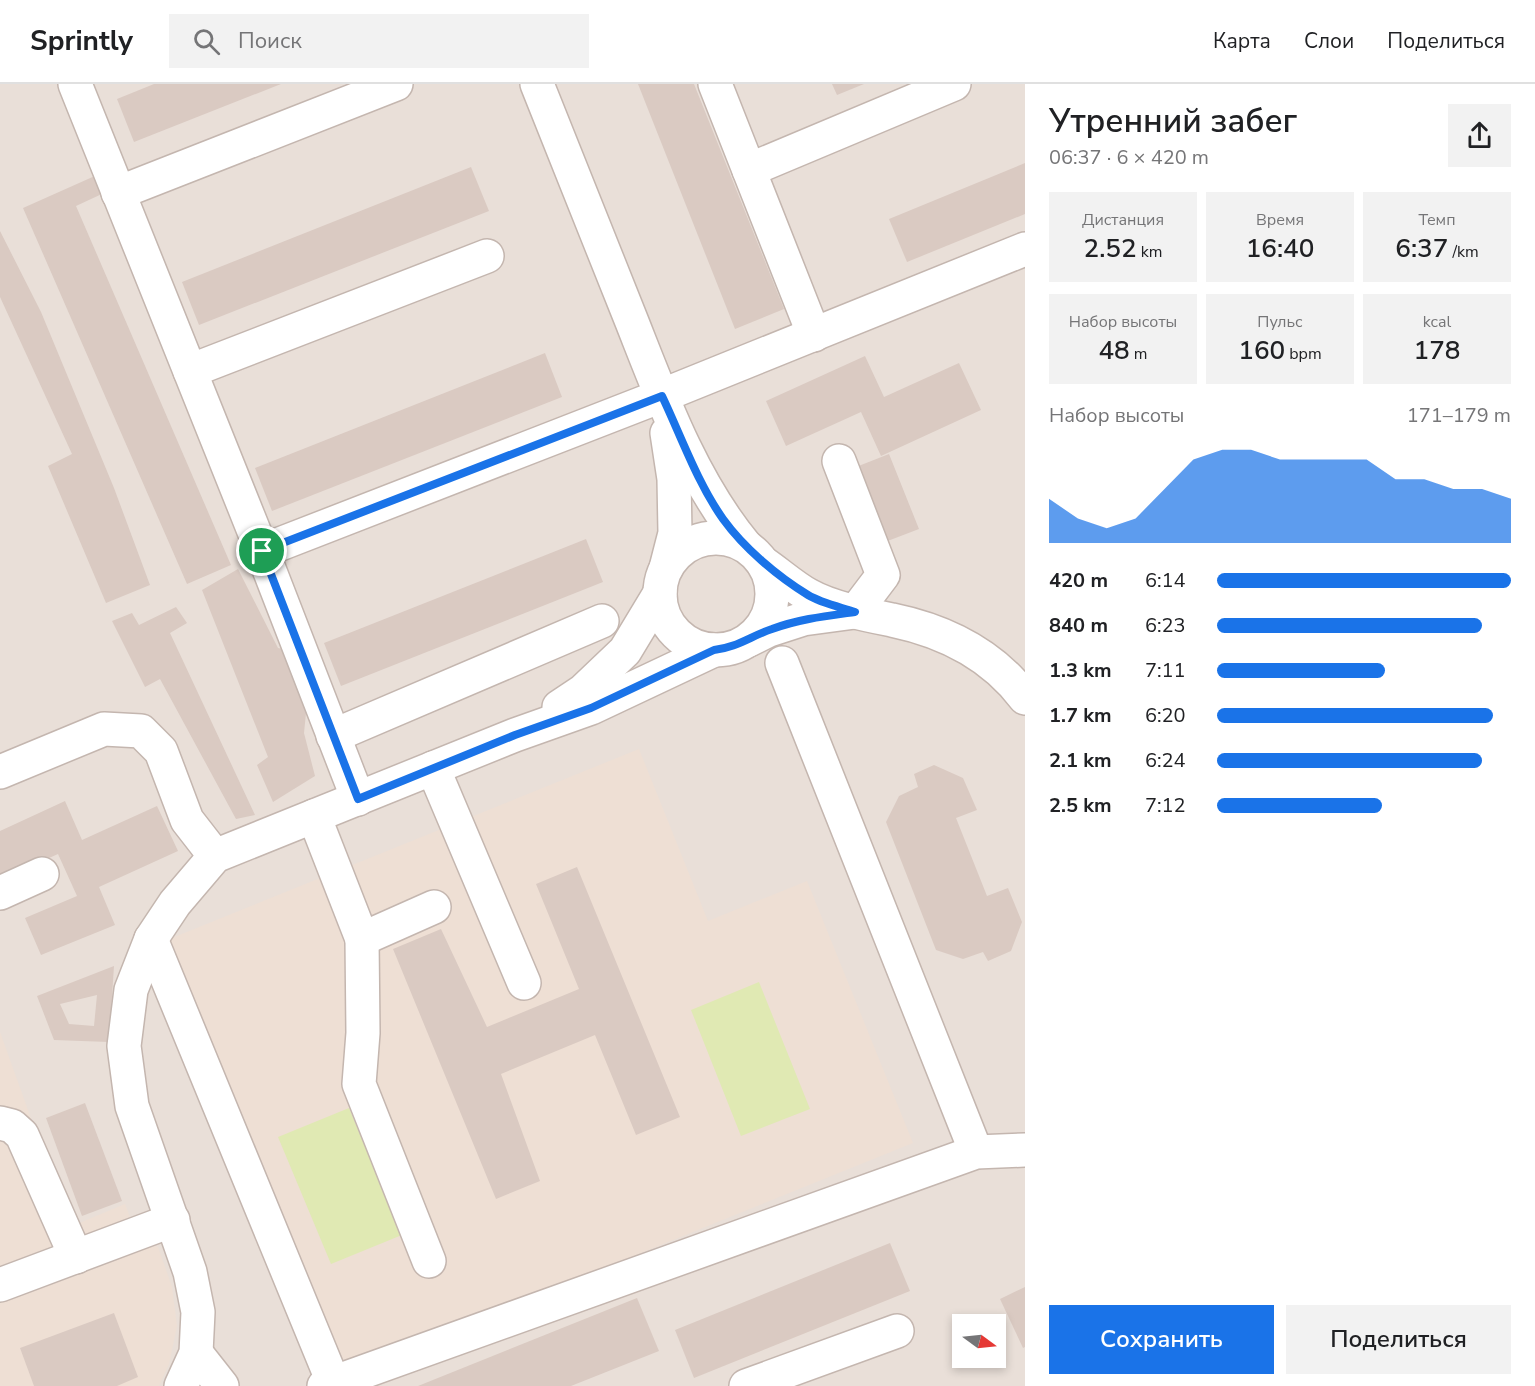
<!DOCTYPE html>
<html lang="ru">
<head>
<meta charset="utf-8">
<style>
	:root { --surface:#fff; --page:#f2f2f2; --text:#202124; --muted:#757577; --line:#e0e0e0; --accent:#1a73e8 }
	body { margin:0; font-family:"Nunito Sans",sans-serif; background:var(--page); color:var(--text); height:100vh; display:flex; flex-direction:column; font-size:22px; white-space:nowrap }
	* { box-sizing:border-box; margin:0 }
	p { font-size:20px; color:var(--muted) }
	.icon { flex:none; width:33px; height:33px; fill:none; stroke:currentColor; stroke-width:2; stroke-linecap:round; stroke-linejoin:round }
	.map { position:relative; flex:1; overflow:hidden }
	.sheet { display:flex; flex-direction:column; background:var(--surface); width:510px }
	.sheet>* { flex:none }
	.needle { width:39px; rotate:105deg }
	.controls { position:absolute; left:952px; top:1230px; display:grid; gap:12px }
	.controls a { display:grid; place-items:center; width:54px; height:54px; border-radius:0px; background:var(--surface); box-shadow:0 3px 9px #0003; font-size:30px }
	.pin { position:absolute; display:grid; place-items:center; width:51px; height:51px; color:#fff; margin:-26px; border:3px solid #fff; border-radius:50%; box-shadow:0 2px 6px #0007 }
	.round { display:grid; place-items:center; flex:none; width:63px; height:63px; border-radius:0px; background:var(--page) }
	.summary { display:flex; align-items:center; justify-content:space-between; height:102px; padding:0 24px }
	h1 { font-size:33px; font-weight:600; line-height:45px }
	.figures { display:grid; grid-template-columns:repeat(3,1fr); gap:9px; height:102px; padding:6px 24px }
	.figures div { display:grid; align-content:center; border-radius:0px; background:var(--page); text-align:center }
	.figures b { font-size:26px; font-weight:600 }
	.figures small { font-size:16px; font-weight:400 }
	.figures p { font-size:16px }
	.chart { height:168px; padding:12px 24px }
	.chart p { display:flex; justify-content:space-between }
	.chart svg { width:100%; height:108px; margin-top:6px; fill:var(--accent); opacity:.7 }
	.primary-button { display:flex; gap:12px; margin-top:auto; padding:12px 24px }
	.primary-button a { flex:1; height:69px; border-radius:0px; background:var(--accent); color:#fff; font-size:24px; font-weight:600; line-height:69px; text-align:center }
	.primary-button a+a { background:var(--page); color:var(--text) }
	ul { padding:0 24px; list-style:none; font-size:20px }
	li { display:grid; grid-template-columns:96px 72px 1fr; align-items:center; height:45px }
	li i { height:15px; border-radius:8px; background:var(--accent) }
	header { display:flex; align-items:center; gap:36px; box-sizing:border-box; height:84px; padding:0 30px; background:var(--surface); border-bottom:2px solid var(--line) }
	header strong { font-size:28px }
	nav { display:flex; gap:33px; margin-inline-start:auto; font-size:21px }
	.search { width:420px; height:54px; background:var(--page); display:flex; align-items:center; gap:15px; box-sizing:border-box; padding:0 21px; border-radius:0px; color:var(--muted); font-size:22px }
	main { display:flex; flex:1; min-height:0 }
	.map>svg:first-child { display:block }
	.residential { fill:#e9dfd8; fill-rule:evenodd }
	.education { fill:#eedfd4 }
	.green { fill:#e0e9b3 }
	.building { fill:#dacac2; fill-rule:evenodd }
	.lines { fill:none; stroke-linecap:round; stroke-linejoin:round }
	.minor-casing { stroke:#c4b6af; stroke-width:36 }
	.minor { stroke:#fff; stroke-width:33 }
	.route-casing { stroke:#fff; stroke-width:12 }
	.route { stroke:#1a73e8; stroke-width:8 }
</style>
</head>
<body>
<header>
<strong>Sprintly</strong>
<div class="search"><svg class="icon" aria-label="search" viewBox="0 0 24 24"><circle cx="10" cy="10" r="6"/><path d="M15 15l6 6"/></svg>Поиск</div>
<nav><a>Карта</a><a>Слои</a><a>Поделиться</a></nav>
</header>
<main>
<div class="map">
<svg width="1025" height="1302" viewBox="0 0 1025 1302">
	<rect width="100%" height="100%" fill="#f5efea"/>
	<path class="residential" d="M0 0H1025V1302H0ZM963 1240H996V1274H963Z"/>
	<g class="education">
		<path d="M639 665 708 837 807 797 913 1059 342 1290 167 856Z"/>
		<path d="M0 948 70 1143 125 1120 139 1156 158 1163 172 1203 177 1242 169 1280 159 1302H0Z"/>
	</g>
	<g class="green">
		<path d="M759 898 810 1025 741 1052 691 926Z"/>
		<path d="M349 1024 402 1151 331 1180 278 1053Z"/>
	</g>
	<g class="building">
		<path d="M154 0H281L134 58 117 15Z"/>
		<path d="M638 0H694L784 225 735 245Z"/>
		<path d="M832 0H864L837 11Z"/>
		<path d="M1025 79V130L907 178 889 135Z"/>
		<path d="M471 83 489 127 199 241 182 198Z"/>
		<path d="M97 91 104 109 76 122 231 481 187 500 23 124Z"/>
		<path d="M0 147 41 228 114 404 150 501 106 519 48 382 72 370 0 213Z"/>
		<path d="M545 269 562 313 272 427 255 384Z"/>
		<path d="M865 272 884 313 959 279 981 326 881 372 861 328 786 362 766 317Z"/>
		<path d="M889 370 919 445 885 458 856 383Z"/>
		<path d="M586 455 603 498 341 602 324 559Z"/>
		<path d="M238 485 278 564 293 567 308 609 304 649 315 692 273 718 257 681 268 673 202 506Z"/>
		<path d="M176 523 187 539 170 549 255 731 236 735 160 595 145 603 112 537 132 529 139 541Z"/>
		<path d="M934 681 963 694 977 726 956 734 987 812 1008 804 1022 838 1011 867 988 877 983 868 963 875 936 866 886 738 899 712 918 703 914 690Z"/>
		<path d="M65 717 82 756 157 722 178 767 99 803 115 841 41 871 25 834 77 812 58 770 0 796V747Z"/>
		<path d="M577 783 680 1033 636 1051 595 951 501 990 540 1097 496 1115 393 865 441 845 487 943 579 905 536 800Z"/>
		<path d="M114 882 109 958 54 956 37 912ZM97 911 94 942 69 940 60 920Z"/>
		<path d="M85 1019 122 1117 82 1132 46 1034Z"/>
		<path d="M890 1159 910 1207 694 1294 675 1246Z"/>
		<path d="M1025 1203V1263L1023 1264 1000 1215Z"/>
		<path d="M637 1214 659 1267 571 1302H418Z"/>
		<path d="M114 1229 138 1293 117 1302H34L20 1264Z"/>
	</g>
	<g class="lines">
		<g class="minor-casing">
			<g id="minor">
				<path d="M75 0 262 467 358 715"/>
				<path d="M537 0C568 79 600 158 632 238 662 314 692 397 745 461"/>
				<path d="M715 0 814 251"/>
				<path d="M749 86 954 0"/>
				<path d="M118 109 396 0"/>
				<path d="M190 287 487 172"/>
				<circle cx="716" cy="510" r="56"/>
				<path d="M262 467 661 312 1025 165"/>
				<path d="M763 479C778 489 792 502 808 511 831 524 867 531 892 536 945 547 992 570 1025 614"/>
				<path d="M666 484 675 449 674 395 667 349"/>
				<path d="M749 556 769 546 803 535 855 528 883 491 839 377"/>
				<path d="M782 579 976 1068"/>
				<path d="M559 623 583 607 625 567 660 509"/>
				<path d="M333 652 602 537"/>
				<path d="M433 684 524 899"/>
				<path d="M0 688 104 645 141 647 161 667 187 736 215 772"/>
				<path d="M314 732 362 855 434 823"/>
				<path d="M0 809 42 790"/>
				<path d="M151 855 333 1298"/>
				<path d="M362 855 363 949 359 1000 429 1177"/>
				<path d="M0 1039 12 1042 22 1051 76 1173"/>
				<path d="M0 1201 173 1136"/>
				<path d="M196 1269 222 1302"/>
				<path d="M181 1302 196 1269 198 1228 190 1188 132 1022 124 962 131 906 151 855 175 819 215 772 515 651 591 624 714 566"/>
				<path d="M324 1302 976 1068 1025 1066"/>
				<path d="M746 1302 897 1247"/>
			</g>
		</g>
		<use href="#minor" class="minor"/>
	</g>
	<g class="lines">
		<g class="route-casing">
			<path id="route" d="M662 312C681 352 697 398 723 435 744 464 777 492 808 511 821 519 840 523 855 528 826 532 799 535 772 545 751 552 736 564 714 566L591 624 515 651 358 715 262 467Z"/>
		</g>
		<use href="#route" class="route"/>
	</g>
</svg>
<div class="controls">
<a><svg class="needle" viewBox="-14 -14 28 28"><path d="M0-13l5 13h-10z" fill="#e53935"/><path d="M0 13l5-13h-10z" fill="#757577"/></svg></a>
</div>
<div class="pin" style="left:262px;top:467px;background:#1e9e55"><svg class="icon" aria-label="arrive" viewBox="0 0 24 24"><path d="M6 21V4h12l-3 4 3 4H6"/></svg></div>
</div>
<section class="sheet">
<div class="summary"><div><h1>Утренний забег</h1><p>06:37 · 6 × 420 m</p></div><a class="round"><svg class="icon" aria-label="share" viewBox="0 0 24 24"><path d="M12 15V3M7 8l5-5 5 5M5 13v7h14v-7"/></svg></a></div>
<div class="figures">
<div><p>Дистанция</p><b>2.52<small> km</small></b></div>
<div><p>Время</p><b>16:40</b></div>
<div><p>Темп</p><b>6:37<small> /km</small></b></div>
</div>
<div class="figures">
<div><p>Набор высоты</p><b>48<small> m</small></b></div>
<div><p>Пульс</p><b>160<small> bpm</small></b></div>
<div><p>kcal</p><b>178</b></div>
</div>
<div class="chart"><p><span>Набор высоты</span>171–179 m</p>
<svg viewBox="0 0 160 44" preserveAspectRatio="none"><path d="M0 44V26L10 34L20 38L30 34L40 22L50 10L60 6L70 6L80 10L90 10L100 10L110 10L120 18L130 18L140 22L150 22L160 26V44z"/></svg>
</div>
<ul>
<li><b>420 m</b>6:14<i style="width:100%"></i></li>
<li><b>840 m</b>6:23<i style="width:90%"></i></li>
<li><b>1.3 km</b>7:11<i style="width:57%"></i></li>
<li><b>1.7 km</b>6:20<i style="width:94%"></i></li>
<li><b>2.1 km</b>6:24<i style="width:90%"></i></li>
<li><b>2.5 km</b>7:12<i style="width:56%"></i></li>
</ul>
<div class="primary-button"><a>Сохранить</a><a>Поделиться</a></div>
</section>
</main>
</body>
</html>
